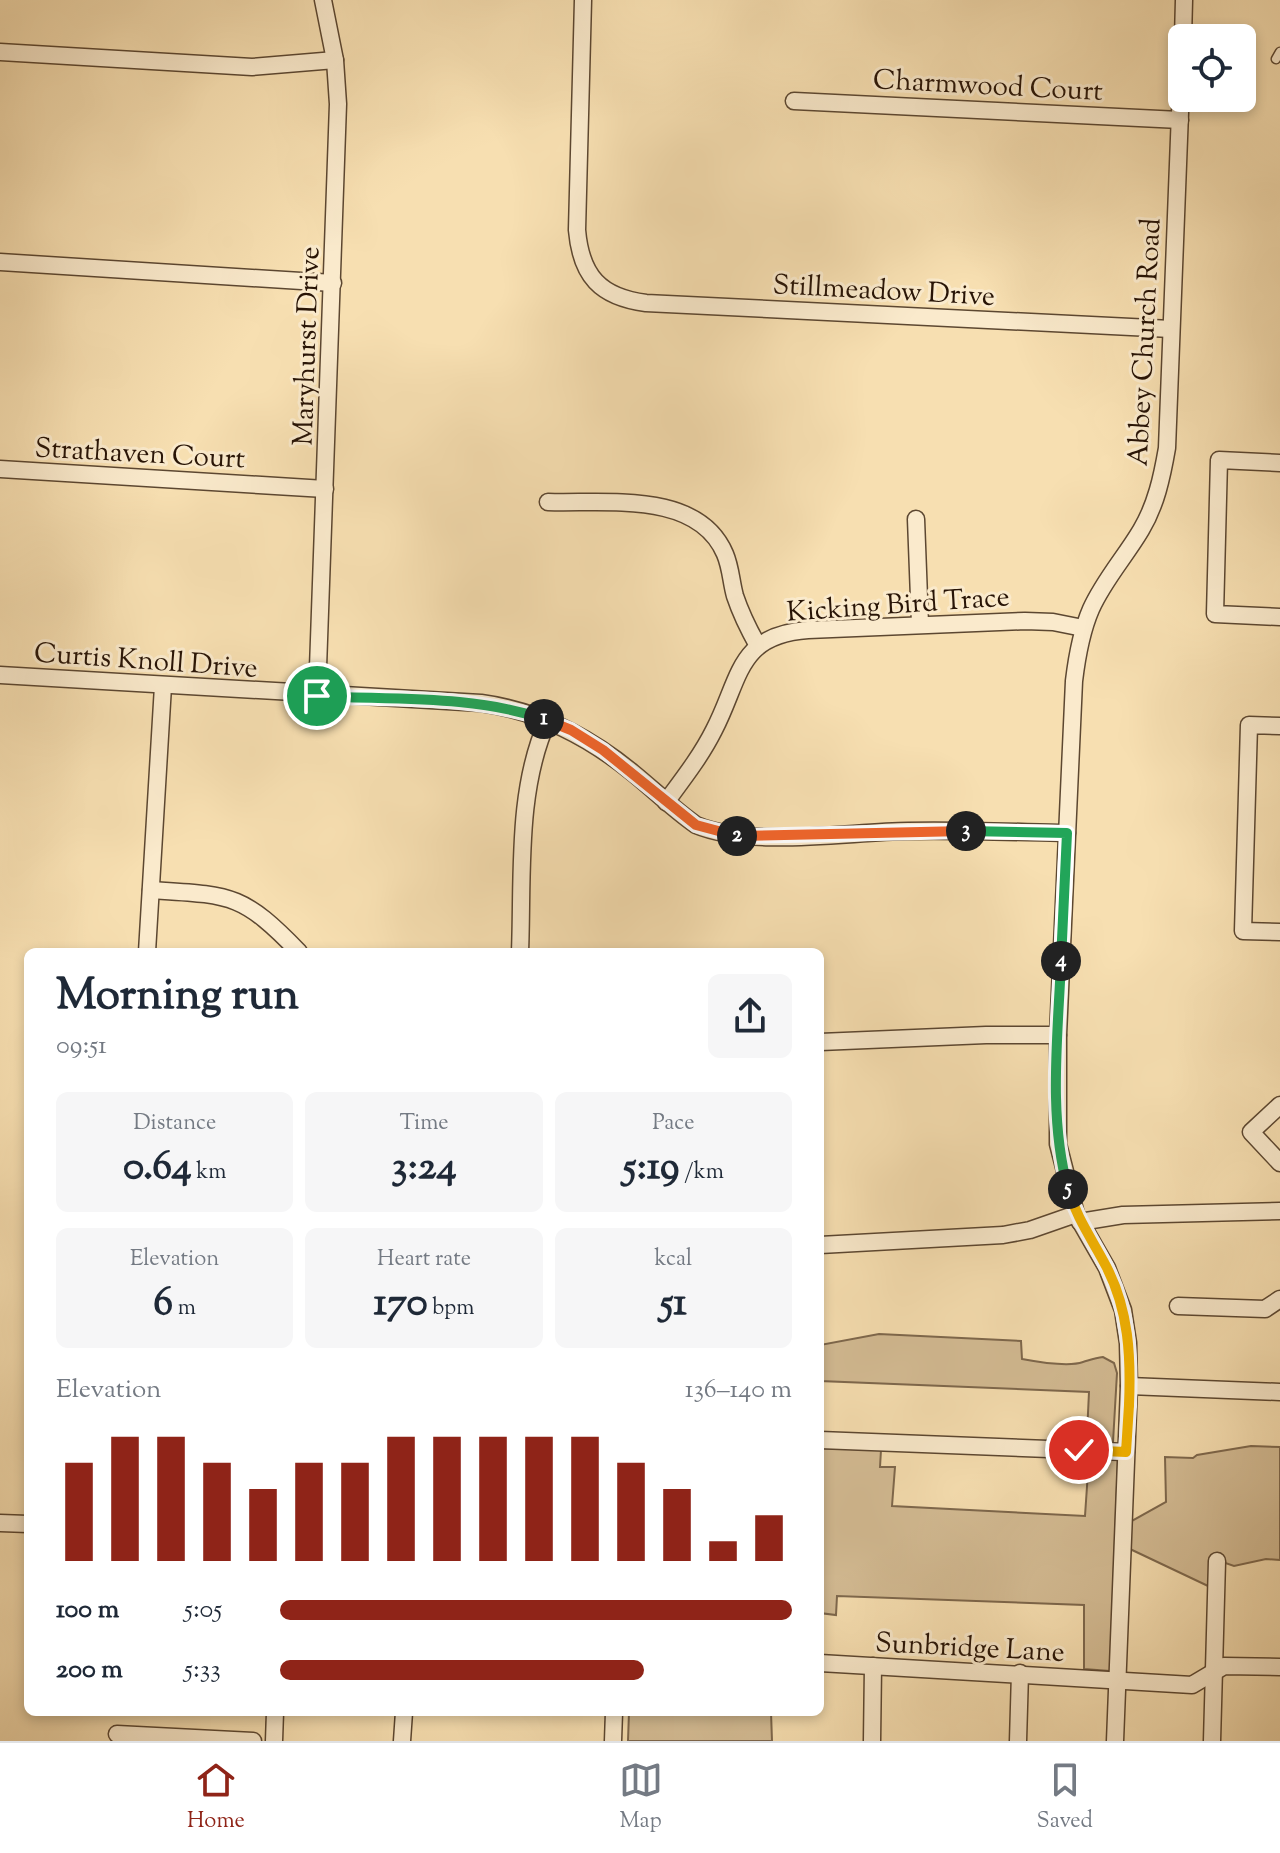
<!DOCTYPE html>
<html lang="en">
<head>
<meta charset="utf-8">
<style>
	:root { --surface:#fff; --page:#f6f6f7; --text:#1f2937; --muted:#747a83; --line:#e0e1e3; --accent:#8f2418 }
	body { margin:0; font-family:"Sorts Mill Goudy",serif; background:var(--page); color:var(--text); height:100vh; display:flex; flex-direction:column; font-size:30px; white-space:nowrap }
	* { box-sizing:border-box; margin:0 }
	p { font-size:26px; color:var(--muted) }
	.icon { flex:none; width:44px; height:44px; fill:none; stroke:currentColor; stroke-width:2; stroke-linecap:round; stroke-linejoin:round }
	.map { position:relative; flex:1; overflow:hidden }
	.details { position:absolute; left:24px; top:948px; width:800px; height:768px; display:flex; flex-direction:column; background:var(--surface); border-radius:12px; box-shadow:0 4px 12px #0003 }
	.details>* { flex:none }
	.fabs { position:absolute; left:1168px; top:24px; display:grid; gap:16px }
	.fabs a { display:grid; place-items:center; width:88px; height:88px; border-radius:12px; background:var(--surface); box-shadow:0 4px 12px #0003; font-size:40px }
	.pin { position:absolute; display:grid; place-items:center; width:68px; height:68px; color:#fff; margin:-34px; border:4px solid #fff; border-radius:50%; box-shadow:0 2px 8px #0007 }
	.km { position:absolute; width:40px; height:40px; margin:-20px; border-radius:50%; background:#222; color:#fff; font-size:22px; line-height:40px; text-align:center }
	.round { display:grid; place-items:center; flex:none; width:84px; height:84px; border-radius:12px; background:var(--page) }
	.headline { display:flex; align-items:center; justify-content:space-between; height:136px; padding:0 32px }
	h1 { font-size:44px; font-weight:700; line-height:60px }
	.metrics { display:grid; grid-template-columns:repeat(3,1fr); gap:12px; height:136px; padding:8px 32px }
	.metrics div { display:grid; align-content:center; border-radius:12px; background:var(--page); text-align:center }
	.metrics b { font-size:40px; font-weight:700 }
	.metrics small { font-size:22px; font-weight:400 }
	.metrics p { font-size:22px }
	.chart { height:224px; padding:16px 32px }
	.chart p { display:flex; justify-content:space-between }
	.chart svg { width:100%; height:144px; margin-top:8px; stroke:var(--accent); stroke-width:6 }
	ul { padding:0 32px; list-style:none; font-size:26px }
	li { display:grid; grid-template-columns:128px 96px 1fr; align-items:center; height:60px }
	li i { height:20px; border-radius:10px; background:var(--accent) }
	.menu { display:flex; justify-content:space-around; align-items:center; height:112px; border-top:2px solid var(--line); background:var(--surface); font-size:22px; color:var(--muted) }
	.menu a { display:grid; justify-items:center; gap:4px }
	.menu .current { color:var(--accent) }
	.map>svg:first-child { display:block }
	.green { fill:#d4bc94; stroke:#7e684d; stroke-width:2 }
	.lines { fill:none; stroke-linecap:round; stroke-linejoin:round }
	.lane-casing { stroke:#5c4731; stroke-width:11 }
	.street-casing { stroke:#5c4731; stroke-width:19 }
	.lane { stroke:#faeacc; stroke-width:8 }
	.street { stroke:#faeacc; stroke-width:16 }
	.split-1-casing { stroke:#fff; stroke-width:16 }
	.split-2-casing { stroke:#fff; stroke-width:16 }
	.split-3-casing { stroke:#fff; stroke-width:16 }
	.split-4-casing { stroke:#fff; stroke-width:16 }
	.split-5-casing { stroke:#fff; stroke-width:16 }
	.split-6-casing { stroke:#fff; stroke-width:16 }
	.split-7-casing { stroke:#fff; stroke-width:16 }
	.split-1 { stroke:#22a559; stroke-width:10 }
	.split-2 { stroke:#f0652b; stroke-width:10 }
	.split-3 { stroke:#f0652b; stroke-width:10 }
	.split-4 { stroke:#22a559; stroke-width:10 }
	.split-5 { stroke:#22a559; stroke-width:10 }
	.split-6 { stroke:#f5b400; stroke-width:10 }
	.split-7 { stroke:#f5b400; stroke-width:10 }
	.labels { text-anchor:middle; stroke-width:6; stroke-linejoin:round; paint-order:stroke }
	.street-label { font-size:28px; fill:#281406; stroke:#faeacc }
</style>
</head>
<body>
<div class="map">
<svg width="1280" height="1741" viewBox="0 0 1280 1741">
	<rect width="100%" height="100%" fill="#f7dfb1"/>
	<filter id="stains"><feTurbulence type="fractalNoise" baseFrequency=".0025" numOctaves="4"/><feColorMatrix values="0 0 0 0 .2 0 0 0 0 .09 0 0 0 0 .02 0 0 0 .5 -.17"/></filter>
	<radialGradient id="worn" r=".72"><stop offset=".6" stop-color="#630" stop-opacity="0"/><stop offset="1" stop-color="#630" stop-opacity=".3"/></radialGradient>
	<g class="green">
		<path d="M879 1334 1021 1341 1022 1359C1038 1362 1069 1367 1083 1362 1090 1360 1095 1358 1103 1357L1114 1363 1117 1373 1113 1442 1093 1440 1087 1434 1089 1392 820 1381V1345Z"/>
		<path d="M1251 1446 1280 1447V1560L1266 1559 1234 1566 1214 1559 1208 1586 1130 1549 1128 1523 1166 1502 1165 1457 1193 1458 1197 1455Z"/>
		<path d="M820 1448 881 1450 880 1467H895L892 1506 1085 1516 1089 1457 1118 1459 1110 1671 1084 1669V1605L837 1596 836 1615 820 1613Z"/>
		<path d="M629 1712H771L772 1741H628Z"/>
	</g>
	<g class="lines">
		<g class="lane-casing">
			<path id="lane" d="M1276 59 1280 52"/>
		</g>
		<g class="street-casing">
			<g id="street">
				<path d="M583 0 577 230C581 276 600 297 646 303L1171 329"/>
				<path d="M1183 38 1184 0"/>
				<path d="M0 52 252 67 335 60"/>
				<path d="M794 101 1180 120"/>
				<path d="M0 262 333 283"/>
				<path d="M1280 463 1219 460 1215 614 1280 617"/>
				<path d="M0 469 325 489"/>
				<path d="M548 502C605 504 698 490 725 554 731 568 731 582 735 596 741 614 749 630 758 646"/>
				<path d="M916 519 920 624"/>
				<path d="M0 675 481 703C539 711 588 736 633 773 654 790 673 809 696 825 752 848 845 832 908 831 961 830 1014 832 1067 833"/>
				<path d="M317 696 338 104 335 60 323 0"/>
				<path d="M1280 726 1249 725 1243 931 1280 932"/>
				<path d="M666 802C683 779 701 756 714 730 741 678 737 635 808 630L1025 621 1053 622 1083 628"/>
				<path d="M151 890C231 895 242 893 299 952"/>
				<path d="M147 952 163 686"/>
				<path d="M520 952C523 877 516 789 548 720"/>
				<path d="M820 1042 986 1035H1058"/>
				<path d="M1280 1105 1251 1132 1280 1163"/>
				<path d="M1080 1222 1123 1215 1280 1211"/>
				<path d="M820 1245 1003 1235 1030 1230 1076 1214"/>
				<path d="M1178 1306 1265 1309 1280 1299"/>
				<path d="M1129 1386 1280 1392"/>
				<path d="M820 1440 1126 1452"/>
				<path d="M0 1523 28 1524"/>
				<path d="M820 1663 1192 1685 1224 1666 1280 1667"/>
				<path d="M117 1734 253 1741"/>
				<path d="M274 1741 275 1712"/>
				<path d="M402 1741 404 1712"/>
				<path d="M613 1741 614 1712"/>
				<path d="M872 1741 873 1666"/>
				<path d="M1018 1741 1020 1673"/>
				<path d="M1115 1741 1129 1386 1128 1343 1123 1310 1107 1268 1076 1214 1058 1144V1035L1074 681C1077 656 1081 632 1091 609 1104 580 1125 557 1141 530 1156 505 1162 477 1167 448L1182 61"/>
				<path d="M1212 1741 1217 1561"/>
			</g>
		</g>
		<use href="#lane" class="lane"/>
		<use href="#street" class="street"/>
	</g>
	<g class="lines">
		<g class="split-1-casing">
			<path id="split-1" d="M317 696C392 700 473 695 544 719"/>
		</g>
		<g class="split-2-casing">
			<path id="split-2" d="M544 719 571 730 603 750 696 825 737 836"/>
		</g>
		<g class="split-3-casing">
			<path id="split-3" d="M737 836 966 831"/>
		</g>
		<g class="split-4-casing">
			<path id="split-4" d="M966 831 1067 833 1061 961"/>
		</g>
		<g class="split-5-casing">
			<path id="split-5" d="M1061 961C1058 1036 1048 1116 1068 1189"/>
		</g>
		<g class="split-6-casing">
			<path id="split-6" d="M1068 1189C1077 1219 1092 1239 1106 1266 1129 1310 1131 1357 1129 1405"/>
		</g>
		<g class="split-7-casing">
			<path id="split-7" d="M1079 1450 1126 1452 1129 1405"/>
		</g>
		<use href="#split-1" class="split-1"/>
		<use href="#split-2" class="split-2"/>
		<use href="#split-3" class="split-3"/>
		<use href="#split-4" class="split-4"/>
		<use href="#split-5" class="split-5"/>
		<use href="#split-6" class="split-6"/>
		<use href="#split-7" class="split-7"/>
	</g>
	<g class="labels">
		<g class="street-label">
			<text transform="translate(988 84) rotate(3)" y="10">Charmwood Court</text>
			<text transform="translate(884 289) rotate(3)" y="10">Stillmeadow Drive</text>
			<text transform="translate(1143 342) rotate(-87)" y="10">Abbey Church Road</text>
			<text transform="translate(305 346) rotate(-88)" y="10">Maryhurst Drive</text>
			<text transform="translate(140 452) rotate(3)" y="10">Strathaven Court</text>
			<text transform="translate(898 603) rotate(-4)" y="10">Kicking Bird Trace</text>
			<text transform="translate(146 659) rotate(4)" y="10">Curtis Knoll Drive</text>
			<text transform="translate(970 1646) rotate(3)" y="10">Sunbridge Lane</text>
		</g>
	</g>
	<rect width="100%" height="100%" filter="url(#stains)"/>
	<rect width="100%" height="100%" fill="url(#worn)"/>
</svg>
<div class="fabs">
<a><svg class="icon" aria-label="locate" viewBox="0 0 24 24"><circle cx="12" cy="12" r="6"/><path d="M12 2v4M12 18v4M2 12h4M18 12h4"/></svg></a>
</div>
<div class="pin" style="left:317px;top:696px;background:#1e9e55"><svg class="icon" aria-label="arrive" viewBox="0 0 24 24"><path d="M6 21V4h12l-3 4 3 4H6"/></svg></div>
<div class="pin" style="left:1079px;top:1450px;background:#d93025"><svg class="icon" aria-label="check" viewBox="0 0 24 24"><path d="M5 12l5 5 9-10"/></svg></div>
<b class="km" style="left:544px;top:719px">1</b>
<b class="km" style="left:737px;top:836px">2</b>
<b class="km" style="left:966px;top:831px">3</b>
<b class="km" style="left:1061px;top:961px">4</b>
<b class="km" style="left:1068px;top:1189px">5</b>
<section class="details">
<div class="headline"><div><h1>Morning run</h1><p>09:51</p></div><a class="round"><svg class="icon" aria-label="share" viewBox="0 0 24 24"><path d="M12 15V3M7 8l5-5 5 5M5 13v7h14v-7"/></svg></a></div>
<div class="metrics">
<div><p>Distance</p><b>0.64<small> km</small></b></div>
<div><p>Time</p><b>3:24</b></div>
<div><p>Pace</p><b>5:19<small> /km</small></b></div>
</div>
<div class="metrics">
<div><p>Elevation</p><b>6<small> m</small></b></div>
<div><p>Heart rate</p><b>170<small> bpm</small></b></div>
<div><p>kcal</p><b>51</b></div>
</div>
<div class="chart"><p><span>Elevation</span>136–140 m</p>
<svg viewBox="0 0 160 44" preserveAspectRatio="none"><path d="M5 44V14M15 44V6M25 44V6M35 44V14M45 44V22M55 44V14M65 44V14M75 44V6M85 44V6M95 44V6M105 44V6M115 44V6M125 44V14M135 44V22M145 44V38M155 44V30"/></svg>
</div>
<ul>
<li><b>100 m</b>5:05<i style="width:100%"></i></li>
<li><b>200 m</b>5:33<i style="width:71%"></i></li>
</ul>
</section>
</div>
<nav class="menu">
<a class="current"><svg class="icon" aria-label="home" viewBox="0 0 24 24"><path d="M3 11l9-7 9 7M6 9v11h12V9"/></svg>Home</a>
<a><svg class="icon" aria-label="map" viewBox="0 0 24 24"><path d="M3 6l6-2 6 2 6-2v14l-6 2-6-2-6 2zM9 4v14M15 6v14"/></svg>Map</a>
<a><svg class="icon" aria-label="saved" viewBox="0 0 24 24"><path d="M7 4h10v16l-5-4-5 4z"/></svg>Saved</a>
</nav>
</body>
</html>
